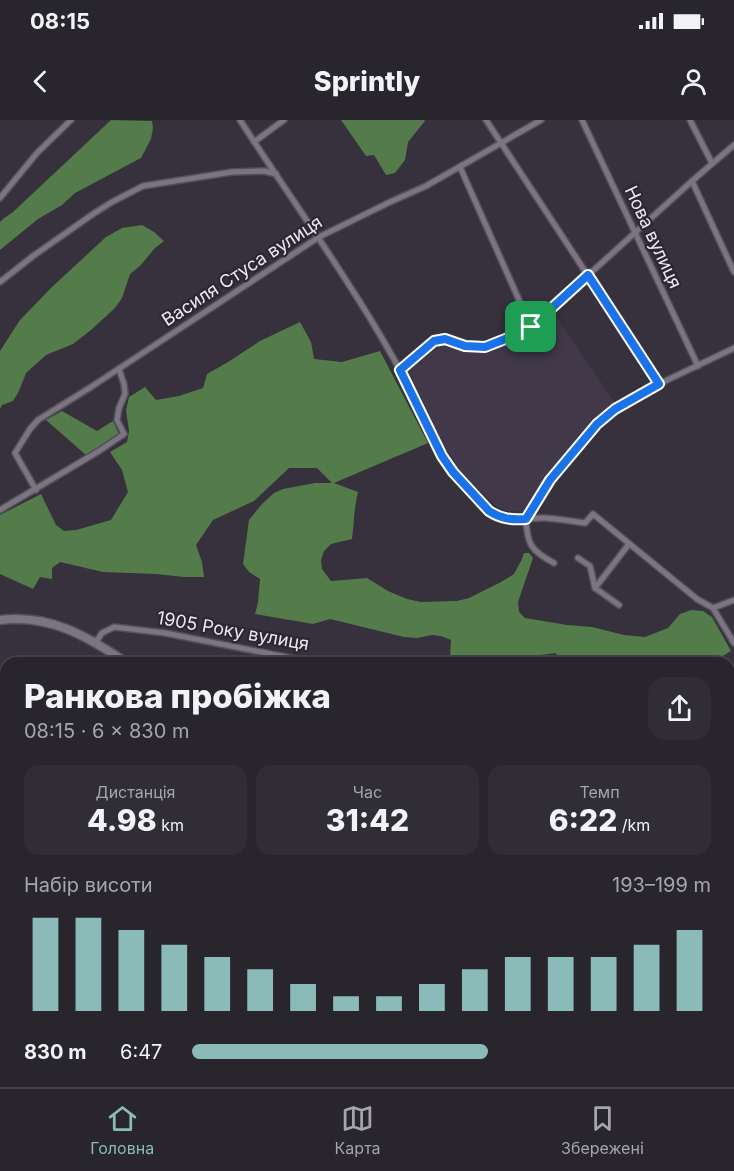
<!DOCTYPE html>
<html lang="uk">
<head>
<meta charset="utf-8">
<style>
	:root { --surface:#28252d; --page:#302d35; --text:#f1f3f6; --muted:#a5a5aa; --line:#444249; --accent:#8bbbb9 }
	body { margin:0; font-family:Inter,sans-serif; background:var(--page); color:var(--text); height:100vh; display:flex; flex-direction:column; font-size:22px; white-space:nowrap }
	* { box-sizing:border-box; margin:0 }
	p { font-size:20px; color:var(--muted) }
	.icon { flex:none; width:33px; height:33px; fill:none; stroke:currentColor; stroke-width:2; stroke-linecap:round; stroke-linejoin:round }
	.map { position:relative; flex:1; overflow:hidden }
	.panel { position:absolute; left:0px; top:537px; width:735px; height:430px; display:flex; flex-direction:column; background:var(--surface); border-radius:18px 18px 0 0; box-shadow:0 2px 4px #0004,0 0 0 2px var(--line) }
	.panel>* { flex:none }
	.pin { position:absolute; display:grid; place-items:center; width:51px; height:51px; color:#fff; margin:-26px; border-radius:12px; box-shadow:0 3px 9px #0006 }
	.round { display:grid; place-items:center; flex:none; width:63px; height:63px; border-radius:18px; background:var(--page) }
	.overview { display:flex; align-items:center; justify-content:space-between; height:102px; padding:0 24px }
	h1 { font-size:33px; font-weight:800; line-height:45px }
	.figures { display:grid; grid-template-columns:repeat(3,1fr); gap:9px; height:102px; padding:6px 24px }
	.figures div { display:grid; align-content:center; border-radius:15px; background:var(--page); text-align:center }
	.figures b { font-size:30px; font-weight:800 }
	.figures small { font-size:16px; font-weight:400 }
	.figures p { font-size:16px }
	.chart { height:168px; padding:12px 24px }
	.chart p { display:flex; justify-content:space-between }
	.chart svg { width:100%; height:108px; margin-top:6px; stroke:var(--accent); stroke-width:6 }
	ul { padding:0 24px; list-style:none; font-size:20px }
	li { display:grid; grid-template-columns:96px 72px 1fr; align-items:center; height:45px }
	li i { height:15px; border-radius:8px; background:var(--accent) }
	.status { display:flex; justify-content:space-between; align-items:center; height:42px; padding:0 30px; background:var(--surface); direction:ltr }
	.status svg { height:16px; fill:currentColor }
	header { display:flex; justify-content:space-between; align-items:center; height:78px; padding:0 24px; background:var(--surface); font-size:27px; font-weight:800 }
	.tabs { display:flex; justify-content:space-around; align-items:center; height:84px; border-top:2px solid var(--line); background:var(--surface); font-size:16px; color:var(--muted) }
	.tabs a { display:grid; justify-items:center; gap:3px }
	.tabs .active { color:var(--accent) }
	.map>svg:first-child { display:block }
	.built { fill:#41394a }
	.green { fill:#35532c }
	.forest { fill:#547b4a }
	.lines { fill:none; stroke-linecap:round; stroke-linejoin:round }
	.street-casing { stroke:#544f58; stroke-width:8 }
	.secondary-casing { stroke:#544f58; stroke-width:11 }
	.street { stroke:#7b7582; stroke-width:5 }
	.secondary { stroke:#7b7582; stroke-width:8 }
	.route-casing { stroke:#fff; stroke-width:12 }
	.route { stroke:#1a73e8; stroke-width:8 }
	.labels { text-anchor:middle; stroke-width:4.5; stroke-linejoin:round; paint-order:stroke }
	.street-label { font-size:18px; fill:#ece8f0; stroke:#2c2732 }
</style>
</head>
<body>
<div class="status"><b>08:15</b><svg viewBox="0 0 49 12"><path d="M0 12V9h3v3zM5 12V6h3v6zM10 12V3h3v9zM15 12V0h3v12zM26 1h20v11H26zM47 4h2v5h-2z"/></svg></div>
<header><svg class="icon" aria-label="back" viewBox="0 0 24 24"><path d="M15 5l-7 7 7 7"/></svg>Sprintly<svg class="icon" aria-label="person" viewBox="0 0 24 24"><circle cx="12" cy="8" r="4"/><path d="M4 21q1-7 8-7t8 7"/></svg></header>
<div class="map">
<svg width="734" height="967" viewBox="0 0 734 967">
	<rect width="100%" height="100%" fill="#36313c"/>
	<g class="built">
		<path d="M555 195 615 283 590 305 562 338 546 359 526 392 507 391 497 387 457 348 451 335 446 329 408 251 442 224 463 230H492L513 221 537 207Z"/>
		<path d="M729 719H734V900L729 903Z"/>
	</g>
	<path class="green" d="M6 777V846L0 848V784Z"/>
	<g class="forest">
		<path d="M111 0 152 1 153 8 151 19 141 38 75 73 62 85 38 99 0 130V102L3 99 13 92Z"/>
		<path d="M341 0H424L425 1 408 22 405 40 395 53 386 55 374 35 366 36Z"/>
		<path d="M142 105 154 112 164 121 155 128 140 146 130 154 122 178 115 188 91 210 73 224 46 235 26 253 19 271 13 281 2 285 0 289V231L20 200 52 167 106 117 122 108Z"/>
		<path d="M300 202 311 222 314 239 342 242 380 231 428 323 334 363 358 372C354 388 354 403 352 419L331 424 324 431 321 440 322 449 331 461 367 458 388 471 407 479 421 482 457 481 469 478 501 462 514 454 521 441 524 433H529L533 438 518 482 519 492 525 498 567 505 592 507 624 515 645 517 668 508 680 494 691 490 703 491 712 497 731 531 711 543H559L556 533 505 540 499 543H454L450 538 451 520 441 516 432 515 417 518 404 517 330 499 313 504 255 494 258 482 260 459 249 452 243 444 249 400 262 384 274 373 283 369 315 363H332L317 348H289L254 381 213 400 196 425 202 442 204 457H184L156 454 103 452 60 442 52 448V459L40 457 33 469 0 454V395L41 374 56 405 64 411 76 410 111 400 128 372 122 350 110 332 127 322 129 311 126 290 129 277 145 267 156 280 179 276 203 268 207 254 228 242 260 221Z"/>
		<path d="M62 291 97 311 113 301 119 314 86 335 46 300Z"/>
		<path d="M49 962H142L143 967H52Z"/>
		<path d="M291 962H412L414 967H294Z"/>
		<path d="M450 962 464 964 486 962H599L581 967H435Z"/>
	</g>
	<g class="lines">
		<g class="street-casing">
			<g id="street">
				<path d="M240 0C311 110 391 215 442 336L453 353 489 391C508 404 524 397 546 398 559 399 572 401 585 403L593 394 697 479 713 488 734 523"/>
				<path d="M486 0 659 264"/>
				<path d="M582 0 698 246"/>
				<path d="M690 0 712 43"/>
				<path d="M254 22 284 0"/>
				<path d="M460 47 531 207"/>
				<path d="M692 61 734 152"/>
				<path d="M0 78 37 33 71 0"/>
				<path d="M0 162 33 136 93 94 112 82 143 66 232 52 264 51 276 54"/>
				<path d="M400 250C409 243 428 223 437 221 448 218 455 223 464 226 487 231 512 218 531 207L692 61 734 25"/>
				<path d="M36 370 15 333 30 309 38 300 91 267 319 117 390 82 426 66 541 0"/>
				<path d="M0 390 99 331 124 314 117 300 119 288 125 274 124 264 119 249"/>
				<path d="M526 399 550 360 564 342 597 304 615 289 659 264 734 228"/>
				<path d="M526 399C527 424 531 431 554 443"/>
				<path d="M578 438 590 446 595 468 619 485"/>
				<path d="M595 468 629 424"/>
				<path d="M713 488 734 480"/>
				<path d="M96 522 102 513 114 507 165 513 301 540 371 543"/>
				<path d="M0 693 6 696"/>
				<path d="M729 920 734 916"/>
				<path d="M663 967 675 962"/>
			</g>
		</g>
		<g class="secondary-casing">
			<g id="secondary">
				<path d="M0 500C50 494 87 516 127 543"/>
				<path d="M729 710 734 711"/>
				<path d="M0 941 6 953"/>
				<path d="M10 962 12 967"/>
			</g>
		</g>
		<use href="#street" class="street"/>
		<use href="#secondary" class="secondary"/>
	</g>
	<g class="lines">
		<g class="route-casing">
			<path id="route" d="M588 155 659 264 615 289 597 304 550 360 526 399C512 400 501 399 489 391L453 352 442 336 400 250 434 221 445 219 465 226 485 227 518 214 531 207Z"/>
		</g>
		<use href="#route" class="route"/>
	</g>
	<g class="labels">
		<g class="street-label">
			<text transform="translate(653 117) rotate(65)" y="6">Нова вулиця</text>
			<text transform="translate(242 151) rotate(-33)" y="6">Василя Стуса вулиця</text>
			<text transform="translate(233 511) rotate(10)" y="6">1905 Року вулиця</text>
		</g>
	</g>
</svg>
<div class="pin" style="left:531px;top:207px;background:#1e9e55"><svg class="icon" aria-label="arrive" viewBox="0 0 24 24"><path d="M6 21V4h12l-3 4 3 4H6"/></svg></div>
<section class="panel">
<div class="overview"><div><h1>Ранкова пробіжка</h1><p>08:15 · 6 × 830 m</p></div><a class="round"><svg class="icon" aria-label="share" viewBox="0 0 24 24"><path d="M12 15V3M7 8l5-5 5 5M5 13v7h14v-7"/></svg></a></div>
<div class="figures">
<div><p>Дистанція</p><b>4.98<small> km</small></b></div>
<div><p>Час</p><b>31:42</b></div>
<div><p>Темп</p><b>6:22<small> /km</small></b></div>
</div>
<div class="chart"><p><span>Набір висоти</span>193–199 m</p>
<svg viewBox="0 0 160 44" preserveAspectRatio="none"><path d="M5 44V6M15 44V6M25 44V11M35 44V17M45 44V22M55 44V27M65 44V33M75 44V38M85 44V38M95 44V33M105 44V27M115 44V22M125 44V22M135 44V22M145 44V17M155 44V11"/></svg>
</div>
<ul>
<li><b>830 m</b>6:47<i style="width:57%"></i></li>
</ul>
</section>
</div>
<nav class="tabs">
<a class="active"><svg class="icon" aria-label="home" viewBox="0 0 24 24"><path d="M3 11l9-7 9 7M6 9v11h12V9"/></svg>Головна</a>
<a><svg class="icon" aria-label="map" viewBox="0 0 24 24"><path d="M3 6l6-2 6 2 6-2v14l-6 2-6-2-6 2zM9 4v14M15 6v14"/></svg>Карта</a>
<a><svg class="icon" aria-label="saved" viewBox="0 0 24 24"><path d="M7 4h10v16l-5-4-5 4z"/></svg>Збережені</a>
</nav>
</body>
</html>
